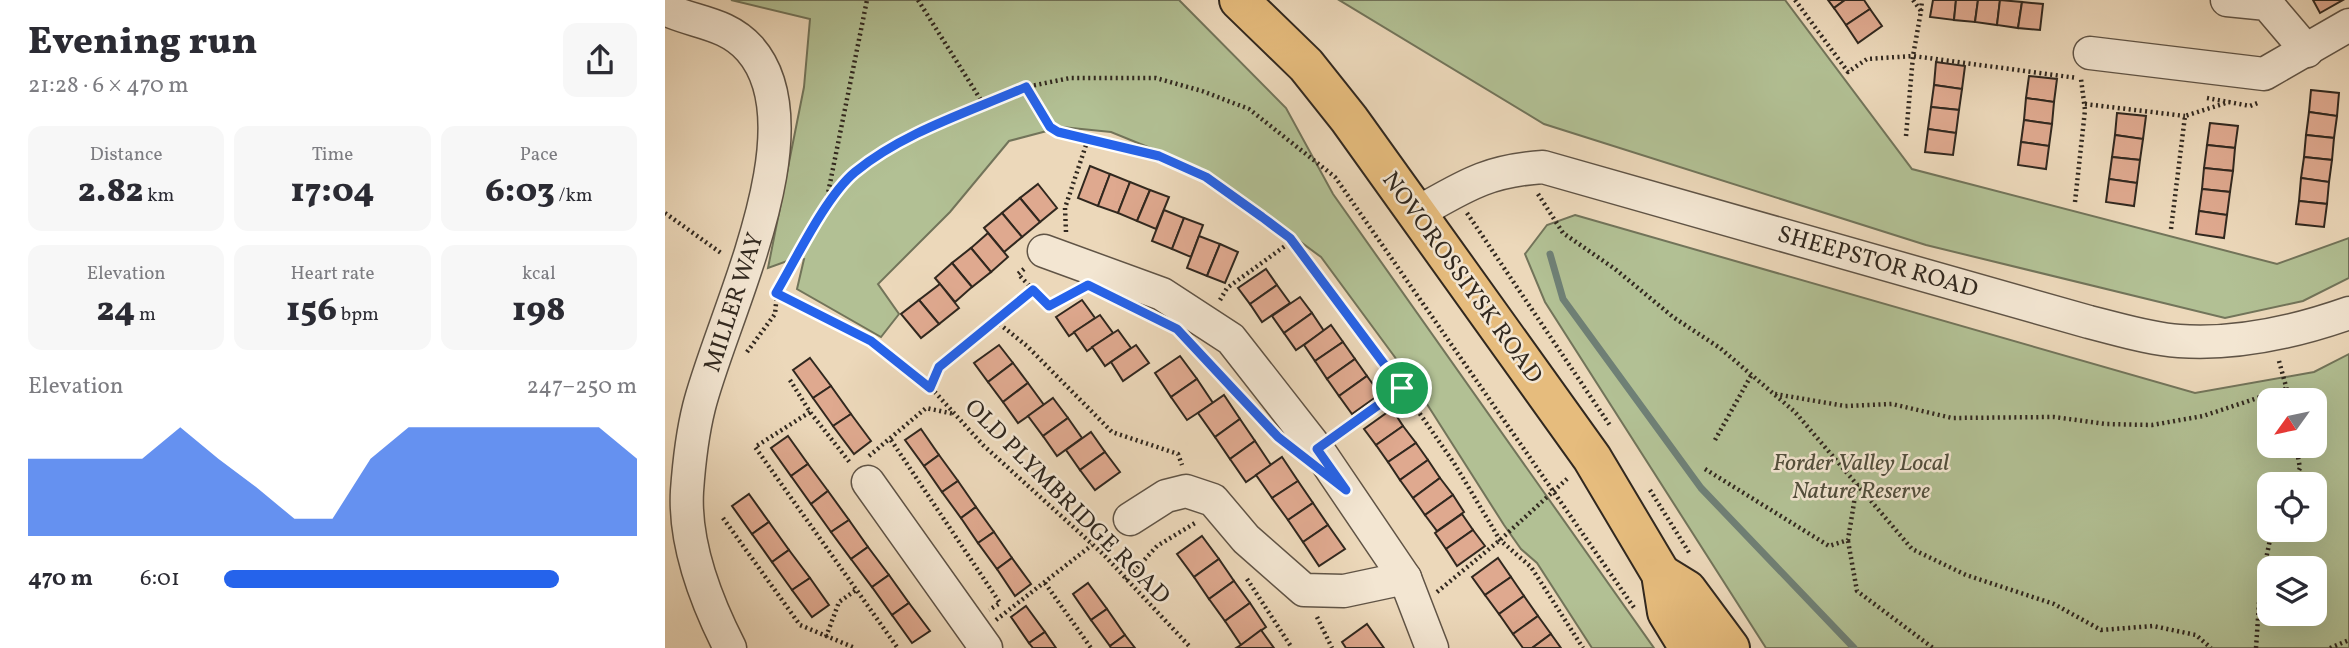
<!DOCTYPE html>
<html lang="en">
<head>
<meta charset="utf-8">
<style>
	:root { --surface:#fff; --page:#f7f7f7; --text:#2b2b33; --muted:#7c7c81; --accent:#2563eb }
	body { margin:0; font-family:Vollkorn,serif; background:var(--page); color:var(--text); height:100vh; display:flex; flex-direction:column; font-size:26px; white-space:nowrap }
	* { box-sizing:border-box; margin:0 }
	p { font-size:23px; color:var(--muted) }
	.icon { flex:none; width:38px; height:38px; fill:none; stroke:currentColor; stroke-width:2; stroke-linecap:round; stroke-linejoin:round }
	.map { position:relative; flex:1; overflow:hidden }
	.side { display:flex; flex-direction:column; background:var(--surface); width:665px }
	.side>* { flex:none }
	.needle { width:46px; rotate:237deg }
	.fabs { position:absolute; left:1592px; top:388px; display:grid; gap:14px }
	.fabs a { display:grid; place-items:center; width:70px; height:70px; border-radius:14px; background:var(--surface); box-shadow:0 7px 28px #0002; font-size:35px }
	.pin { position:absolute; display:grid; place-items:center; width:60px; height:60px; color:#fff; margin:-30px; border:4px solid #fff; border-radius:50%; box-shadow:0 2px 7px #0007 }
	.round { display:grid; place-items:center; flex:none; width:74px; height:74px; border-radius:14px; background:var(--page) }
	.overview { display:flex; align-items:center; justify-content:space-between; height:119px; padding:0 28px }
	h1 { font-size:38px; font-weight:800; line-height:52px }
	.stats { display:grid; grid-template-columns:repeat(3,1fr); gap:10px; height:119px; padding:7px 28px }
	.stats div { display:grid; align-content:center; border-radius:14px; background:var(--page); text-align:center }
	.stats b { font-size:35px; font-weight:800 }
	.stats small { font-size:19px; font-weight:400 }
	.stats p { font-size:19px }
	.chart { height:196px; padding:14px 28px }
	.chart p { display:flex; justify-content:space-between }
	.chart svg { width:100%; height:126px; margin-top:7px; fill:var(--accent); opacity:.7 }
	ul { padding:0 28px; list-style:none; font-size:23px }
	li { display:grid; grid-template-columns:112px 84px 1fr; align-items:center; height:52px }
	li i { height:18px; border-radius:9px; background:var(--accent) }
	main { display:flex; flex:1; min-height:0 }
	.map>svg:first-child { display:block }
	.green { fill:#b2c094; stroke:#72745a; stroke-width:2; fill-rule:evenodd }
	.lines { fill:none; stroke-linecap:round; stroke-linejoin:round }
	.stream { stroke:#6f8076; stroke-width:7 }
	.building { fill:#dfa98f; stroke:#31281f; stroke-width:2 }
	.minor-casing { stroke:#605446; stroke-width:35 }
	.major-casing { stroke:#31281f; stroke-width:42 }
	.path { stroke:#31281f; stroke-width:4.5; stroke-dasharray:2 3.5; stroke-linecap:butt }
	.minor { stroke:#f3e6d2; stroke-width:32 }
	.major { stroke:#e6bc7d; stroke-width:38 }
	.route-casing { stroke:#fff; stroke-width:14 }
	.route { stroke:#2563eb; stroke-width:9 }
	.labels { text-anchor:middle; stroke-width:5; stroke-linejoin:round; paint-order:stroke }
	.street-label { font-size:24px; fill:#31281f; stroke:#f3e6d2 }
	.park-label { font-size:24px; font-style:italic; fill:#514e3c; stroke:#f3e6d2 }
</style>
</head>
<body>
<main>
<section class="side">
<div class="overview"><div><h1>Evening run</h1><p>21:28 · 6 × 470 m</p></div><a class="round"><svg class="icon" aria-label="share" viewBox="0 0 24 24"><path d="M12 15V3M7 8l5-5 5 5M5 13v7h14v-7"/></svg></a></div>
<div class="stats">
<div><p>Distance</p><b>2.82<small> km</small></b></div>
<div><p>Time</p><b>17:04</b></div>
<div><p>Pace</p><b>6:03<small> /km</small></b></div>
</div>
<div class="stats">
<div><p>Elevation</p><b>24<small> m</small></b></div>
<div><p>Heart rate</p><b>156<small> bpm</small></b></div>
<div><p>kcal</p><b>198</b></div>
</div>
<div class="chart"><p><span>Elevation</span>247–250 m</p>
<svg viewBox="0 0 160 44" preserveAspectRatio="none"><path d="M0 44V17L10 17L20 17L30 17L40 6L50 17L60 27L70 38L80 38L90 17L100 6L110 6L120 6L130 6L140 6L150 6L160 17V44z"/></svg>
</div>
<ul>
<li><b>470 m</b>6:01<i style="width:81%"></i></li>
</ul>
</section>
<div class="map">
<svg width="1684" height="648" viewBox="0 0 1684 648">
	<rect width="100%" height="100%" fill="#ecd8ba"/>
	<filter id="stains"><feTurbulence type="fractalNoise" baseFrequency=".00286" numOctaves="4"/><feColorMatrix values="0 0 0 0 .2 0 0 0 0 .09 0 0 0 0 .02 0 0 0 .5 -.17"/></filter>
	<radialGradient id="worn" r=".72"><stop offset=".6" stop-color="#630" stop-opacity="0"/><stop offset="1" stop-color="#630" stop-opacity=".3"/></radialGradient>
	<g class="green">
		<path d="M66 0H514L621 108 668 194 989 648H927L872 563 856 549 839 525 746 379 656 257 537 169 446 132 397 127 344 141 285 212 213 284 234 314 216 337 132 289 139 259 125 260 103 268 139 87 145 19Z"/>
		<path d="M674 0H1120L1247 169 1612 264 1684 238V278L1638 301 1560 318 1261 245 879 124Z"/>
		<path d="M910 215 1530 393 1649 372 1684 354V648H1101L880 302 860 254 882 225ZM1605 401H1650V446H1605ZM1605 485H1650V530H1605ZM1605 569H1650V614H1605Z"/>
	</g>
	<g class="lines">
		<path class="stream" d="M885 254 898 299 1036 488 1189 648"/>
	</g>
	<g class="building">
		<path d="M1163 0H1180L1169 8Z"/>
		<path d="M1180 0H1199L1205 9 1181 25 1169 8Z"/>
		<path d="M1268 0H1291L1289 20 1265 17Z"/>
		<path d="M1291 0H1313L1310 22 1289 20Z"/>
		<path d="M1313 0H1335L1332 25 1310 22Z"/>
		<path d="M1335 0 1357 2 1353 28 1332 25Z"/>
		<path d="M1648 0H1678L1655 13Z"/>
		<path d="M1357 2 1378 4 1375 30 1353 28Z"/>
		<path d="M1205 9 1217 26 1193 43 1181 25Z"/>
		<path d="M1271 62 1300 66 1297 89 1269 85Z"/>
		<path d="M1364 76 1392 79 1389 102 1361 98Z"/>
		<path d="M1269 85 1297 89 1294 110 1266 107Z"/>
		<path d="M1646 90 1674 93 1672 116 1644 112Z"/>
		<path d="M1361 98 1389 102 1387 124 1359 120Z"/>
		<path d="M1266 107 1294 110 1291 133 1263 129Z"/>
		<path d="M1644 112 1672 116 1669 138 1641 135Z"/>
		<path d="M1452 113 1481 116 1478 139 1450 135Z"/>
		<path d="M1359 120 1387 124 1384 146 1356 142Z"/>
		<path d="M1545 123 1573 126 1570 148 1542 145Z"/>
		<path d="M1263 129 1291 133 1288 155 1260 152Z"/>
		<path d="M1450 135 1478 139 1475 160 1447 157Z"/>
		<path d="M1641 135 1669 138 1667 160 1639 157Z"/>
		<path d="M1356 142 1384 146 1381 169 1353 165Z"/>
		<path d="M1542 145 1570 148 1568 171 1539 168Z"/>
		<path d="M1447 157 1475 160 1472 183 1444 179Z"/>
		<path d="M1639 157 1667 160 1664 182 1636 178Z"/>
		<path d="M425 166 445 174 433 206 413 198Z"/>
		<path d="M1539 168 1568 171 1565 192 1537 189Z"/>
		<path d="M445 174 465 182 453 213 433 206Z"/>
		<path d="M1636 178 1664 182 1662 204 1634 201Z"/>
		<path d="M1444 179 1472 183 1469 206 1441 202Z"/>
		<path d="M465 182 485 190 472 221 453 213Z"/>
		<path d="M373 184 392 208 375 222 355 198Z"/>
		<path d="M1537 189 1565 192 1562 215 1534 211Z"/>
		<path d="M485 190 504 197 491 229 472 221Z"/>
		<path d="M355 198 375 222 357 237 337 213Z"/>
		<path d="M1634 201 1662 204 1659 227 1631 224Z"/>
		<path d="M499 210 519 218 507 249 487 241Z"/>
		<path d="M1534 211 1562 215 1559 238 1531 234Z"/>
		<path d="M337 213 357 237 339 252 319 228Z"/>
		<path d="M519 218 538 225 526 257 507 249Z"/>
		<path d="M323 233 343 257 326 272 306 248Z"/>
		<path d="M534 236 555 244 542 276 522 268Z"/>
		<path d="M555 244 573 252 560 283 542 276Z"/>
		<path d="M306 248 326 272 307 287 287 263Z"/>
		<path d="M287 263 307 287 290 302 270 278Z"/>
		<path d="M601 269 612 285 585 304 573 288Z"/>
		<path d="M275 284 294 308 274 324 254 300Z"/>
		<path d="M612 285 625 303 597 322 585 304Z"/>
		<path d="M635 297 647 313 619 333 607 316Z"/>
		<path d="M254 300 274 324 256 338 236 314Z"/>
		<path d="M417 300 430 318 404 336 391 317Z"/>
		<path d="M647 313 659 331 631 350 619 333Z"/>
		<path d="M435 315 448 333 422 351 409 332Z"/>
		<path d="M666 325 678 342 650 361 639 345Z"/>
		<path d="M453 330 466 348 440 366 427 347Z"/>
		<path d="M678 342 690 359 662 379 650 361Z"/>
		<path d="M334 345 348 363 323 382 309 363Z"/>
		<path d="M471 345 484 363 458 381 446 362Z"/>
		<path d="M515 356 532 379 506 397 490 373Z"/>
		<path d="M145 358 166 386 148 398 128 370Z"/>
		<path d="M690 359 702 376 674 396 662 379Z"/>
		<path d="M348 363 363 383 338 402 323 382Z"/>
		<path d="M702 376 715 394 687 414 674 396Z"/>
		<path d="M532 379 548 403 522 420 506 397Z"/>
		<path d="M363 383 379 405 353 423 338 402Z"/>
		<path d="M166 386 186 414 168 426 148 398Z"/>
		<path d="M559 395 575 419 550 437 533 413Z"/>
		<path d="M388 398 403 418 378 436 363 416Z"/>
		<path d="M727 409 738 426 711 445 699 429Z"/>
		<path d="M186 414 206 441 189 454 168 426Z"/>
		<path d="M403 418 417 438 392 456 378 436Z"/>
		<path d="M575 419 590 441 565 459 550 437Z"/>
		<path d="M738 426 751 443 723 462 711 445Z"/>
		<path d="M256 429 274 455 259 466 240 440Z"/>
		<path d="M426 432 440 452 415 470 401 450Z"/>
		<path d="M123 436 143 464 126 476 106 448Z"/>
		<path d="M590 441 606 465 581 482 565 459Z"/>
		<path d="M751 443 763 460 735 480 723 462Z"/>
		<path d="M440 452 455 472 430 490 415 470Z"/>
		<path d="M274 455 293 481 277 492 259 466Z"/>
		<path d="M617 457 633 481 607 498 591 475Z"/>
		<path d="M763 460 775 478 748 498 735 480Z"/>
		<path d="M143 464 163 491 146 504 126 476Z"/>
		<path d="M775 478 788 495 760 515 748 498Z"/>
		<path d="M293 481 311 507 296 518 277 492Z"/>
		<path d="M633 481 648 503 623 520 607 498Z"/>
		<path d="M163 491 184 520 166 532 146 504Z"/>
		<path d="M84 494 104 522 87 534 67 506Z"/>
		<path d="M788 495 799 512 772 531 760 515Z"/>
		<path d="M648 503 663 525 638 542 623 520Z"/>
		<path d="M311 507 329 532 313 543 296 518Z"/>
		<path d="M797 514 808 530 781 549 770 533Z"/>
		<path d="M184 520 203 547 186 559 166 532Z"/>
		<path d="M104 522 124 550 107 562 87 534Z"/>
		<path d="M663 525 680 549 654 566 638 542Z"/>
		<path d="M808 530 820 546 792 566 781 549Z"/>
		<path d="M329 532 347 558 332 569 313 543Z"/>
		<path d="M537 536 554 559 529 577 512 554Z"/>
		<path d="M203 547 224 575 207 587 186 559Z"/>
		<path d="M124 550 145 578 127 590 107 562Z"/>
		<path d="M347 558 366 584 350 596 332 569Z"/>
		<path d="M833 558 846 577 820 595 807 577Z"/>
		<path d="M554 559 569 581 544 599 529 577Z"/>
		<path d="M224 575 244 603 227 615 207 587Z"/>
		<path d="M846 577 859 596 834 614 820 595Z"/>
		<path d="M145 578 164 605 147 617 127 590Z"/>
		<path d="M569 581 585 603 560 621 544 599Z"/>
		<path d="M423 583 442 609 426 620 408 594Z"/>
		<path d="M859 596 873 616 848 634 834 614Z"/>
		<path d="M244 603 265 631 247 643 227 615Z"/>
		<path d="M585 603 601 627 576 645 560 621Z"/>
		<path d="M361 606 380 632 364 643 346 617Z"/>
		<path d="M442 609 460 635 445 646 426 620Z"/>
		<path d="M873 616 886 634 867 648H858L848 634Z"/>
		<path d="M702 624 719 648H681L677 642Z"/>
		<path d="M596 630 609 648H571L576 645Z"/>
		<path d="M380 632 391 648H368L364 643Z"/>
		<path d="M886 634 896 648H867Z"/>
		<path d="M460 635 470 648H446L445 646Z"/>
	</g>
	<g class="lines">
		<g class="minor-casing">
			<g id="minor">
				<path d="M1562 0 1602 4 1642 51"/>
				<path d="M0 9C29 23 61 22 85 49 155 129 56 318 34 407 27 435 24 463 22 491 19 544 41 601 65 648"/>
				<path d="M1425 53 1599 74 1684 25"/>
				<path d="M752 213C800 186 821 171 878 167L1424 322C1453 329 1484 339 1514 341 1571 345 1630 332 1684 313"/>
				<path d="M379 251 497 294 566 339 656 454 740 578 767 648"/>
				<path d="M203 482 321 648"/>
				<path d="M465 519 501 496 521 491 548 500 581 539 639 590 679 591 740 578"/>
			</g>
		</g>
		<g class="major-casing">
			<g id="major">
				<path d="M574 0 641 65 684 119 927 458 996 574 1002 612 1024 648"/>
				<path d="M996 574 1022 590 1065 648"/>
			</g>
		</g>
		<g class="path">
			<path d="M253 0 319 105"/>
			<path d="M1130 0 1183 72 1202 59 1248 56 1412 78"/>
			<path d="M1256 11 1257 0"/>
			<path d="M361 87 385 127 393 132 494 155 541 177 624 238 737 388 789 463 835 540 866 567 918 648"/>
			<path d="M1542 98 1585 106 1595 102"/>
			<path d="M1420 104 1520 116"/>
			<path d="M1241 136 1248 56 1256 11 1248 0"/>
			<path d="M873 194 898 233 950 269 1008 317 1055 348 1130 412 1247 549 1301 575 1389 604 1436 630 1488 626 1531 635 1546 648"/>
			<path d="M1410 202 1420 110 1416 79"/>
			<path d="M160 208 202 0"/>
			<path d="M0 213 56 253"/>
			<path d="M802 213 946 427"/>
			<path d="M1506 229 1520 116 1564 102"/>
			<path d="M401 232 400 208 423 139"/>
			<path d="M359 269 353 274 384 306 410 292"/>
			<path d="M112 293 206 341 268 390 318 445 438 554 526 648"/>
			<path d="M555 300 562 288 627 241"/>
			<path d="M332 322 368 290"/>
			<path d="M82 352 110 314 112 293 159 212 188 173 246 136 361 87 405 78H491L537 91 584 109 670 177 970 609"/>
			<path d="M536 355 561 382"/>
			<path d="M1614 361 1625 401"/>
			<path d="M125 380 145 412 186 464"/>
			<path d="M265 388 274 367 332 322 362 346 447 432 513 454 517 465"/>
			<path d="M1110 394 1180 406 1227 404 1287 418 1389 417 1440 424 1487 425 1538 416 1623 388"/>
			<path d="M145 412 90 447 232 647"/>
			<path d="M673 434 737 388"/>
			<path d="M226 440 335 603 324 610"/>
			<path d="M1050 440 1087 374"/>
			<path d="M204 456 261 408 289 414"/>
			<path d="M1040 469 1164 546 1183 540 1192 484"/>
			<path d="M1627 485 1635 468 1631 446"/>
			<path d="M985 490 1025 554"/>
			<path d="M58 518 135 625 190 648"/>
			<path d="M1183 541 1192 591 1268 648"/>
			<path d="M582 579 627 648"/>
			<path d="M461 580 492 546 530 523"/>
			<path d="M380 583 426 648"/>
			<path d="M772 592 835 540 903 478"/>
			<path d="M652 617 667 648"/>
			<path d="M331 620 427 545"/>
			<path d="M161 637 174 602 191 590"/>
			<path d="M1591 648 1595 588 1607 530"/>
			<path d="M1665 648 1684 640"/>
		</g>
		<use href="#minor" class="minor"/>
		<use href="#major" class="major"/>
	</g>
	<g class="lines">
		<g class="route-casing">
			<path id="route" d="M361 87 385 127 393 132 494 156 541 177 597 217 625 238 737 388 652 449 681 490 613 437 512 329 423 285 384 306 368 290 274 367 265 388 206 341 111 293C131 259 161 196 190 172 239 132 304 112 361 87Z"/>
		</g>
		<use href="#route" class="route"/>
	</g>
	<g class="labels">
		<g class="street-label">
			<text transform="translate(1213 261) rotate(16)" y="8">SHEEPSTOR ROAD</text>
			<text transform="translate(798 277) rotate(54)" y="8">NOVOROSSIYSK ROAD</text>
			<text transform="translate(68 302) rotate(-72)" y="8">MILLER WAY</text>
			<text transform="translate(403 501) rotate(45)" y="8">OLD PLYMBRIDGE ROAD</text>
		</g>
		<g class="park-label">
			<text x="1196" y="470">Forder Valley Local<tspan x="1196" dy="28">Nature Reserve</tspan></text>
		</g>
	</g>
	<rect width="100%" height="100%" filter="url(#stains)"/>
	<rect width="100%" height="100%" fill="url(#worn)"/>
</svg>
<div class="fabs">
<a><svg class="needle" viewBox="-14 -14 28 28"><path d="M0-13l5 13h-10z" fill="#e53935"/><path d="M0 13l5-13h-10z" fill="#7c7c81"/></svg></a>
<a><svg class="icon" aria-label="locate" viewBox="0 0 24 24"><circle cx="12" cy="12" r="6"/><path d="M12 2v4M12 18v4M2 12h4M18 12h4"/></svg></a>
<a><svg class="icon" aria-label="layers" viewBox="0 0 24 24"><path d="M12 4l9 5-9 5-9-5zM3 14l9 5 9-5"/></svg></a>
</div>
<div class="pin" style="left:737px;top:388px;background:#1e9e55"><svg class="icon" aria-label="arrive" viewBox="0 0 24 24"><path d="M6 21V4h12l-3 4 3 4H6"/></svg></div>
</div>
</main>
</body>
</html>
